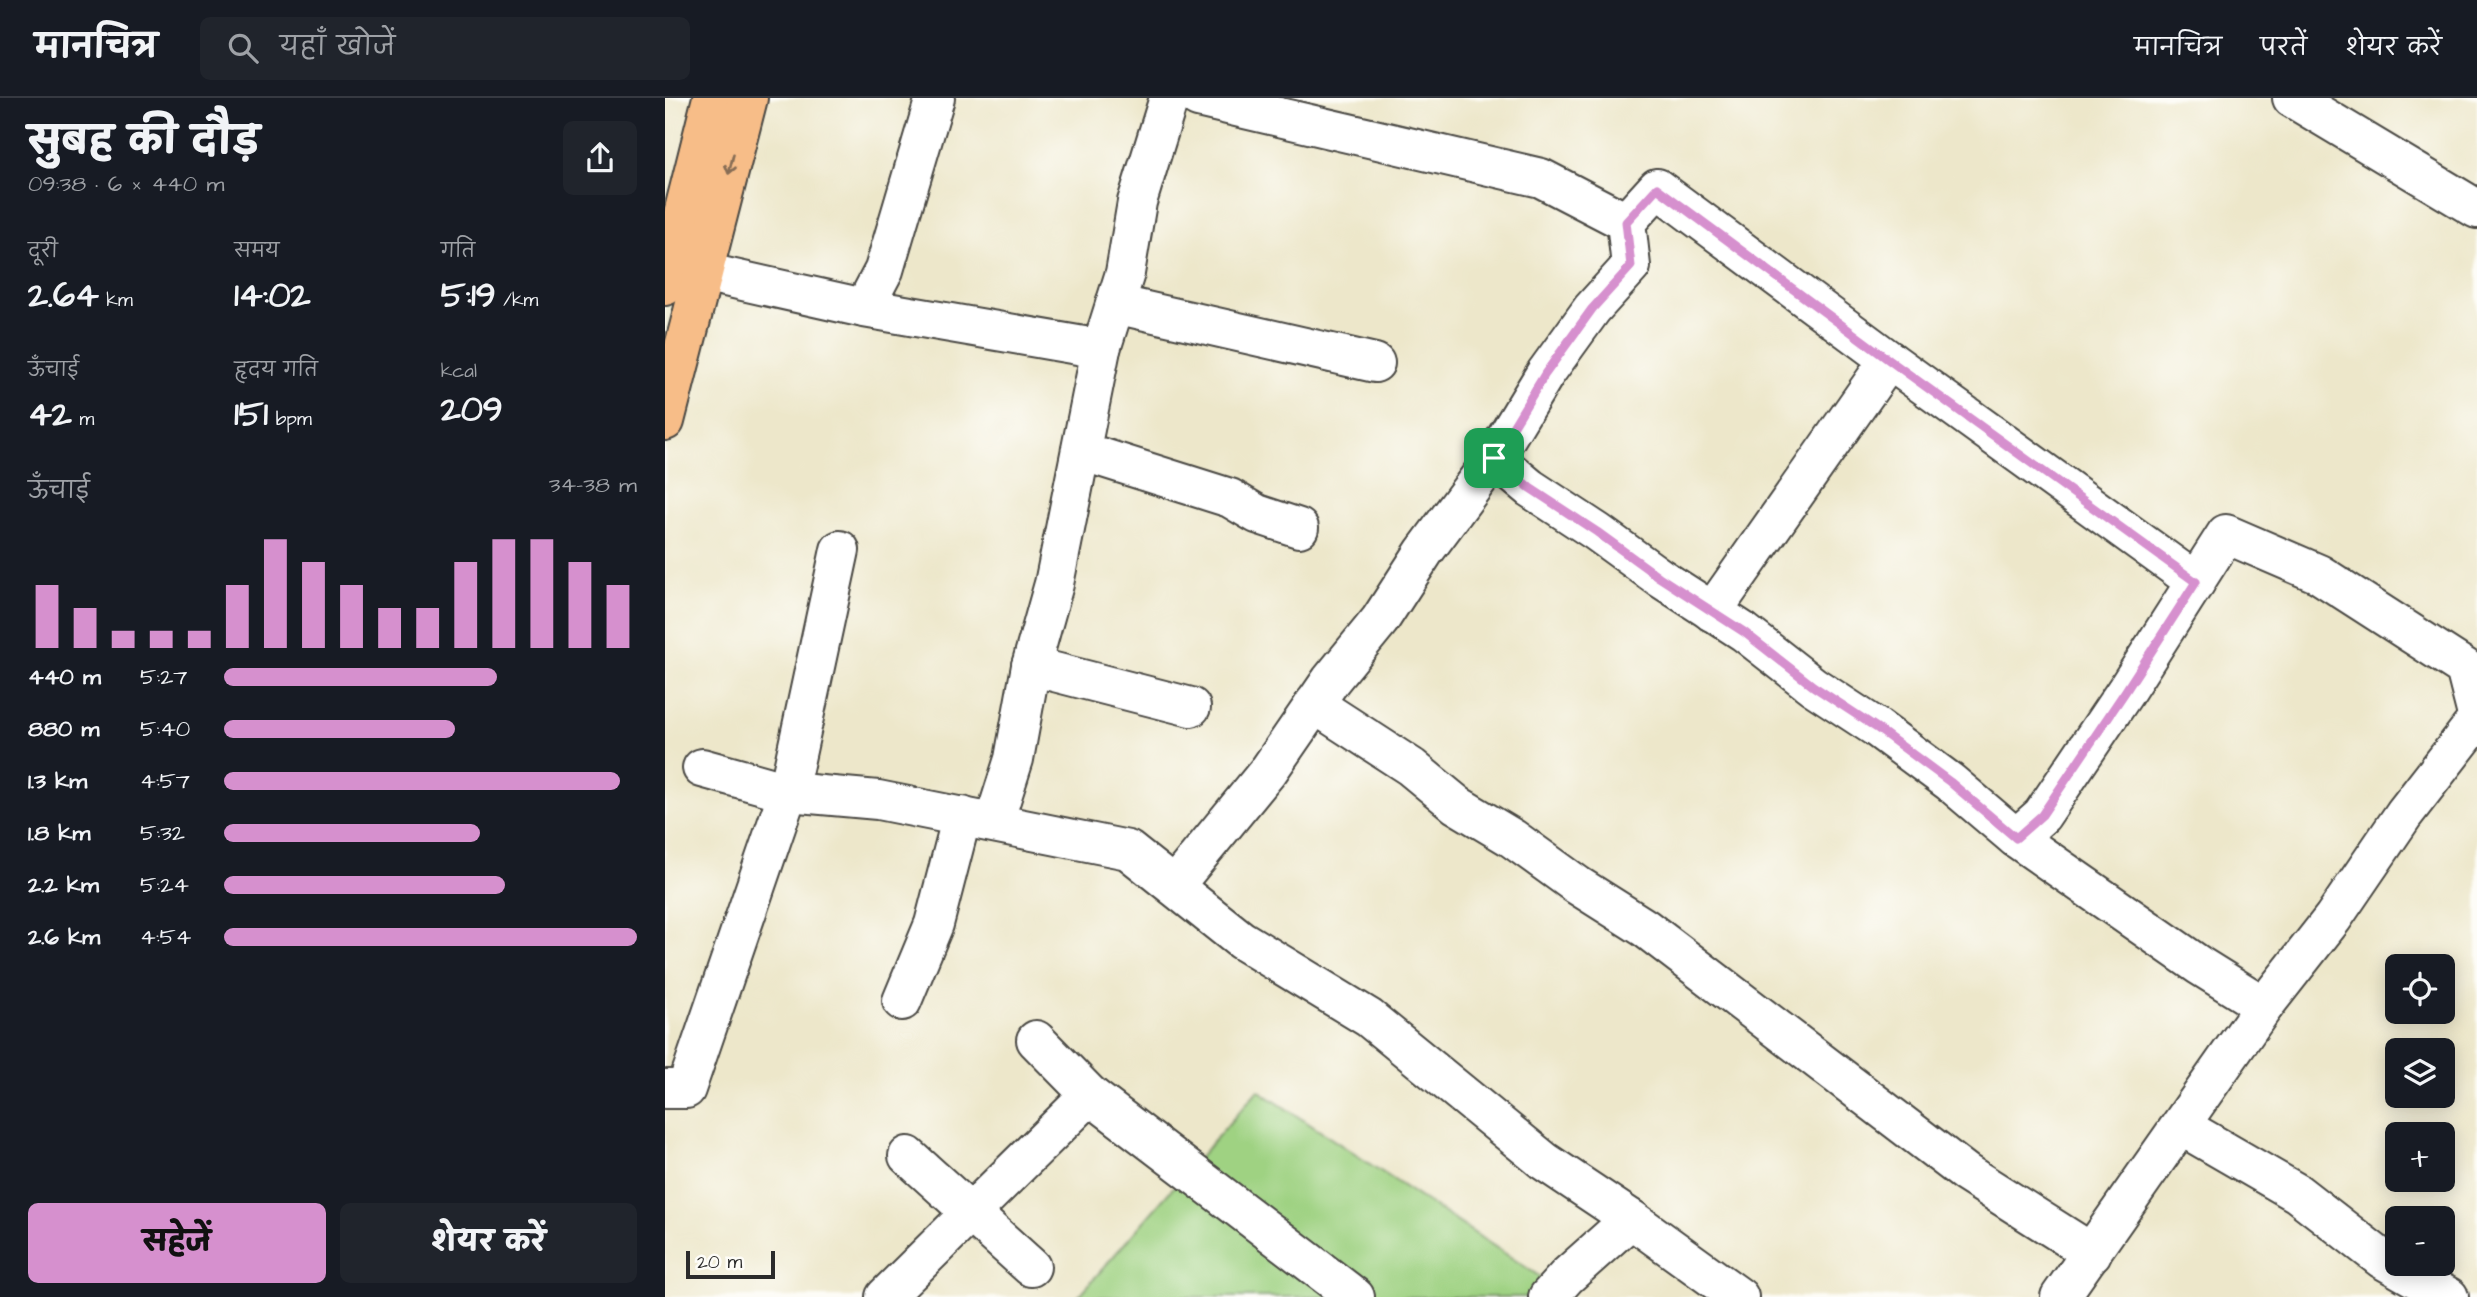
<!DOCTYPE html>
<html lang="hi">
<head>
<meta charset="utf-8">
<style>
	:root { --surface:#171b24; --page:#20242c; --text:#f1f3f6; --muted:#9ea1a6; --line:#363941; --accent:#d690ce }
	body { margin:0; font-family:"Architects Daughter","Playpen Sans Deva",sans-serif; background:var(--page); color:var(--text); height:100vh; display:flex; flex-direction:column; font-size:26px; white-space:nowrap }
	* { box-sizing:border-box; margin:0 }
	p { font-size:23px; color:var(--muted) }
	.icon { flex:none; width:38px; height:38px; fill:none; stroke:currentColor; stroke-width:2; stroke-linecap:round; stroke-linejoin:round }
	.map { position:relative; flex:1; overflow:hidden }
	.side { display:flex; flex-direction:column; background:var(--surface); width:665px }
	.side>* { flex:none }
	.controls { position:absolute; left:1720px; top:856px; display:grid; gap:14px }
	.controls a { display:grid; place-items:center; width:70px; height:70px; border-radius:10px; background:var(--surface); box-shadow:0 4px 18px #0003; font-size:35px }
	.scale { position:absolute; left:21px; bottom:18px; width:89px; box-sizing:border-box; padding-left:7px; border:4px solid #2b2b2b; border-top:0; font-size:19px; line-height:24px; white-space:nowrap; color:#2b2b2b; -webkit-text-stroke:5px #fdfcf7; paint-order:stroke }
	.pin { position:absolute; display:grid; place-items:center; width:60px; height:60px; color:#fff; margin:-30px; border-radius:14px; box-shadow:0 4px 10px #0006 }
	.round { display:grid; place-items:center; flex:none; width:74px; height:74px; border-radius:10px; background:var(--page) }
	.overview { display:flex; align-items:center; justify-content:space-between; height:119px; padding:0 28px }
	h1 { font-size:38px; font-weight:800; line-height:52px }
	.metrics { display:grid; grid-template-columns:repeat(3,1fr); gap:10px; height:119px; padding:7px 28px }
	.metrics div { display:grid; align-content:center }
	.metrics b { font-size:35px; font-weight:800 }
	.metrics small { font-size:19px; font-weight:400 }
	.metrics p { font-size:19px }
	.chart { height:196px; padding:14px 28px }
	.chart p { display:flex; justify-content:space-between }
	.chart svg { width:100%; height:126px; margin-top:7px; stroke:var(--accent); stroke-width:6 }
	.button { display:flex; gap:14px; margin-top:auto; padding:14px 28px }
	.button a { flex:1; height:80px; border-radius:10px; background:var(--accent); color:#111; font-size:28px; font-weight:800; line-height:80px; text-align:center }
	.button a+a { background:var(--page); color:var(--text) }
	ul { padding:0 28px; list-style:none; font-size:23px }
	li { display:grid; grid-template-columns:112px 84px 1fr; align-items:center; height:52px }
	li i { height:18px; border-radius:9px; background:var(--accent) }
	header { display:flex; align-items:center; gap:42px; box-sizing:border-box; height:98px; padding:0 35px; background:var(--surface); border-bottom:2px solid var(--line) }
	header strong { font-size:33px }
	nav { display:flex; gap:38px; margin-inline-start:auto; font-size:24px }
	.search { width:490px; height:63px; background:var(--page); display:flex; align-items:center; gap:18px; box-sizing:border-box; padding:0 24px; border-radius:10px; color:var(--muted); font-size:26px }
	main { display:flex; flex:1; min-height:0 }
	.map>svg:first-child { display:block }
	.green { fill:#9fd282; stroke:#657e56; stroke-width:2 }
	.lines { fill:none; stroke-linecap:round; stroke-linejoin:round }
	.minor-casing { stroke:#484743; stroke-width:42 }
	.highway-casing { stroke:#484743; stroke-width:42 }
	.minor { stroke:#fff; stroke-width:38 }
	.highway { stroke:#f7bd88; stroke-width:38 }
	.oneway { stroke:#876d55 }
	.route-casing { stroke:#fff; stroke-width:14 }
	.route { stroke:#d690ce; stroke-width:9 }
</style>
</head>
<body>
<header>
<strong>मानचित्र</strong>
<div class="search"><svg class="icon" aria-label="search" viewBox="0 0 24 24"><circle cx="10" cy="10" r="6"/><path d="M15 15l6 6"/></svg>यहाँ खोजें</div>
<nav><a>मानचित्र</a><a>परतें</a><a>शेयर करें</a></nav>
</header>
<main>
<section class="side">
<div class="overview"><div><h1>सुबह की दौड़</h1><p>09:38 · 6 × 440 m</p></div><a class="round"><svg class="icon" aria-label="share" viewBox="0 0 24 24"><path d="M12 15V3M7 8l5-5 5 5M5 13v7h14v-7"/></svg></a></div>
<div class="metrics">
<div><p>दूरी</p><b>2.64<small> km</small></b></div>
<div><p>समय</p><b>14:02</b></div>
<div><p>गति</p><b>5:19<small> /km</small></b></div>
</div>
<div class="metrics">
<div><p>ऊँचाई</p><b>42<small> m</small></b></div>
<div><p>हृदय गति</p><b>151<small> bpm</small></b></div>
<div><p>kcal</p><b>209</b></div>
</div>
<div class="chart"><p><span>ऊँचाई</span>34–38 m</p>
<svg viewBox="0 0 160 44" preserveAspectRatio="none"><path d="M5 44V22M15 44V30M25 44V38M35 44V38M45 44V38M55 44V22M65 44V6M75 44V14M85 44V22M95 44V30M105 44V30M115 44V14M125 44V6M135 44V6M145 44V14M155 44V22"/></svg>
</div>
<ul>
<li><b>440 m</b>5:27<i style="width:66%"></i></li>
<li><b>880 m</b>5:40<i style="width:56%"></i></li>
<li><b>1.3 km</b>4:57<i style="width:96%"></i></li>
<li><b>1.8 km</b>5:32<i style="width:62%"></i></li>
<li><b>2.2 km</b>5:24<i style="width:68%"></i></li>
<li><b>2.6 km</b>4:54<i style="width:100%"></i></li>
</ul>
<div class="button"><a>सहेजें</a><a>शेयर करें</a></div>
</section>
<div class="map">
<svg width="1812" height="1199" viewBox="0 0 1812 1199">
	<rect width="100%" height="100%" fill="#fdfcf7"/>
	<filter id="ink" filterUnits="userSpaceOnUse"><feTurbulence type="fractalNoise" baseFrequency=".0143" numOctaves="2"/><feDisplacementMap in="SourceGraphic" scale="14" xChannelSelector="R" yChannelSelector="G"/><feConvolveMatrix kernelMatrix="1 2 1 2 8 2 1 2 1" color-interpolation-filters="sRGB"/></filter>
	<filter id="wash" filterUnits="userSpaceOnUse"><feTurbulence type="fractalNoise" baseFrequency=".00686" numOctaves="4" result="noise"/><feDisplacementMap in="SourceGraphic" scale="28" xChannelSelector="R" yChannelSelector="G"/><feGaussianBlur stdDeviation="1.57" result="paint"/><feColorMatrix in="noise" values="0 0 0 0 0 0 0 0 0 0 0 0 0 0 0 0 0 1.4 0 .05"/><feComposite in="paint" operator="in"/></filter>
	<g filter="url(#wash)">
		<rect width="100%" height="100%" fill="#ede7ca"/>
		<path class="green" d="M593 992 880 1182 864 1199H413Z"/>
	</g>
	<g filter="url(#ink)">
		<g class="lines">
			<g class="minor-casing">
				<g id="minor">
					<path d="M533 0 876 80 961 124"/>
					<path d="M1627 0 1812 111"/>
					<path d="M38 174 199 210 436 251"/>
					<path d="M450 206 710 265"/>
					<path d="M199 210 219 172 270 0"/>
					<path d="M416 353 565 400 592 416 634 430"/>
					<path d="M829 360 865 390 932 434 994 479 1079 534 1148 588 1212 630 1285 684 1351 740"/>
					<path d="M1047 514 1224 262"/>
					<path d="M366 568 526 609"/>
					<path d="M649 606 746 669 792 707 847 740 912 787 980 830 1301 1075 1427 1155"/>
					<path d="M37 670 123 694 213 702 463 752 576 842 704 920 879 1063 966 1121 1074 1199"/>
					<path d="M329 724 349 661 366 568 389 486 436 251 460 175 472 104 504 0"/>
					<path d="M509 788 604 672 666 582 715 522 759 454 829 360 880 276 927 211 966 168 961 124 992 90 1224 262 1531 484"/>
					<path d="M237 903 269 826 297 718"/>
					<path d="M1599 908 1535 868 1351 740 1377 717 1460 594 1561 436 1654 476 1800 570 1812 617"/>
					<path d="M371 942 425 997"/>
					<path d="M0 991H21L123 694 175 452"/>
					<path d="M1516 1028 1632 1095 1717 1161 1784 1199"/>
					<path d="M243 1058 366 1169"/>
					<path d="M220 1199 425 997 690 1199"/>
					<path d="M883 1199 902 1178 966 1121"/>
					<path d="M1395 1199 1599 908 1668 820 1739 716 1812 622"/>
				</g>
			</g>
			<g class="highway-casing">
				<g id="highway">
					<path d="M0 188 47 0"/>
					<path d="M0 323 83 0"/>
				</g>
			</g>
			<use href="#minor" class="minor"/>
			<use href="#highway" class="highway"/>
		</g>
		<defs><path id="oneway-shaft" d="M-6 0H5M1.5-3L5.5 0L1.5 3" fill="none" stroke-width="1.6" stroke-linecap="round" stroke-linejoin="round" transform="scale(1.75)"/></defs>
		<use class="oneway" href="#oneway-shaft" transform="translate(66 66) rotate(104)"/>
	</g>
	<g class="lines" filter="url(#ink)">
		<g class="route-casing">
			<path id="route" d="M992 90 1224 262 1531 484 1460 594 1377 717 1351 740 1285 684 1212 630 1148 588 1079 534 994 479 932 434 865 390 829 360 880 276 927 211 966 168 961 124Z"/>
		</g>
		<use href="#route" class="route"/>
	</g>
</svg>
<div class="controls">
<a><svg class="icon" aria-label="locate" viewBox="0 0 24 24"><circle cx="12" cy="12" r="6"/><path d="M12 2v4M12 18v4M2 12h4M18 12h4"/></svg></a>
<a><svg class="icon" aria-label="layers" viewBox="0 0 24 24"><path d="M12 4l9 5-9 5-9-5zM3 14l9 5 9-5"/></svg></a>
<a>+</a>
<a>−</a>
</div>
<div class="scale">20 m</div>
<div class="pin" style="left:829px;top:360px;background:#1e9e55"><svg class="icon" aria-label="arrive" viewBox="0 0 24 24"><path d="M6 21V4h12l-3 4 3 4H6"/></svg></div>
</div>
</main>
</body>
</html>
